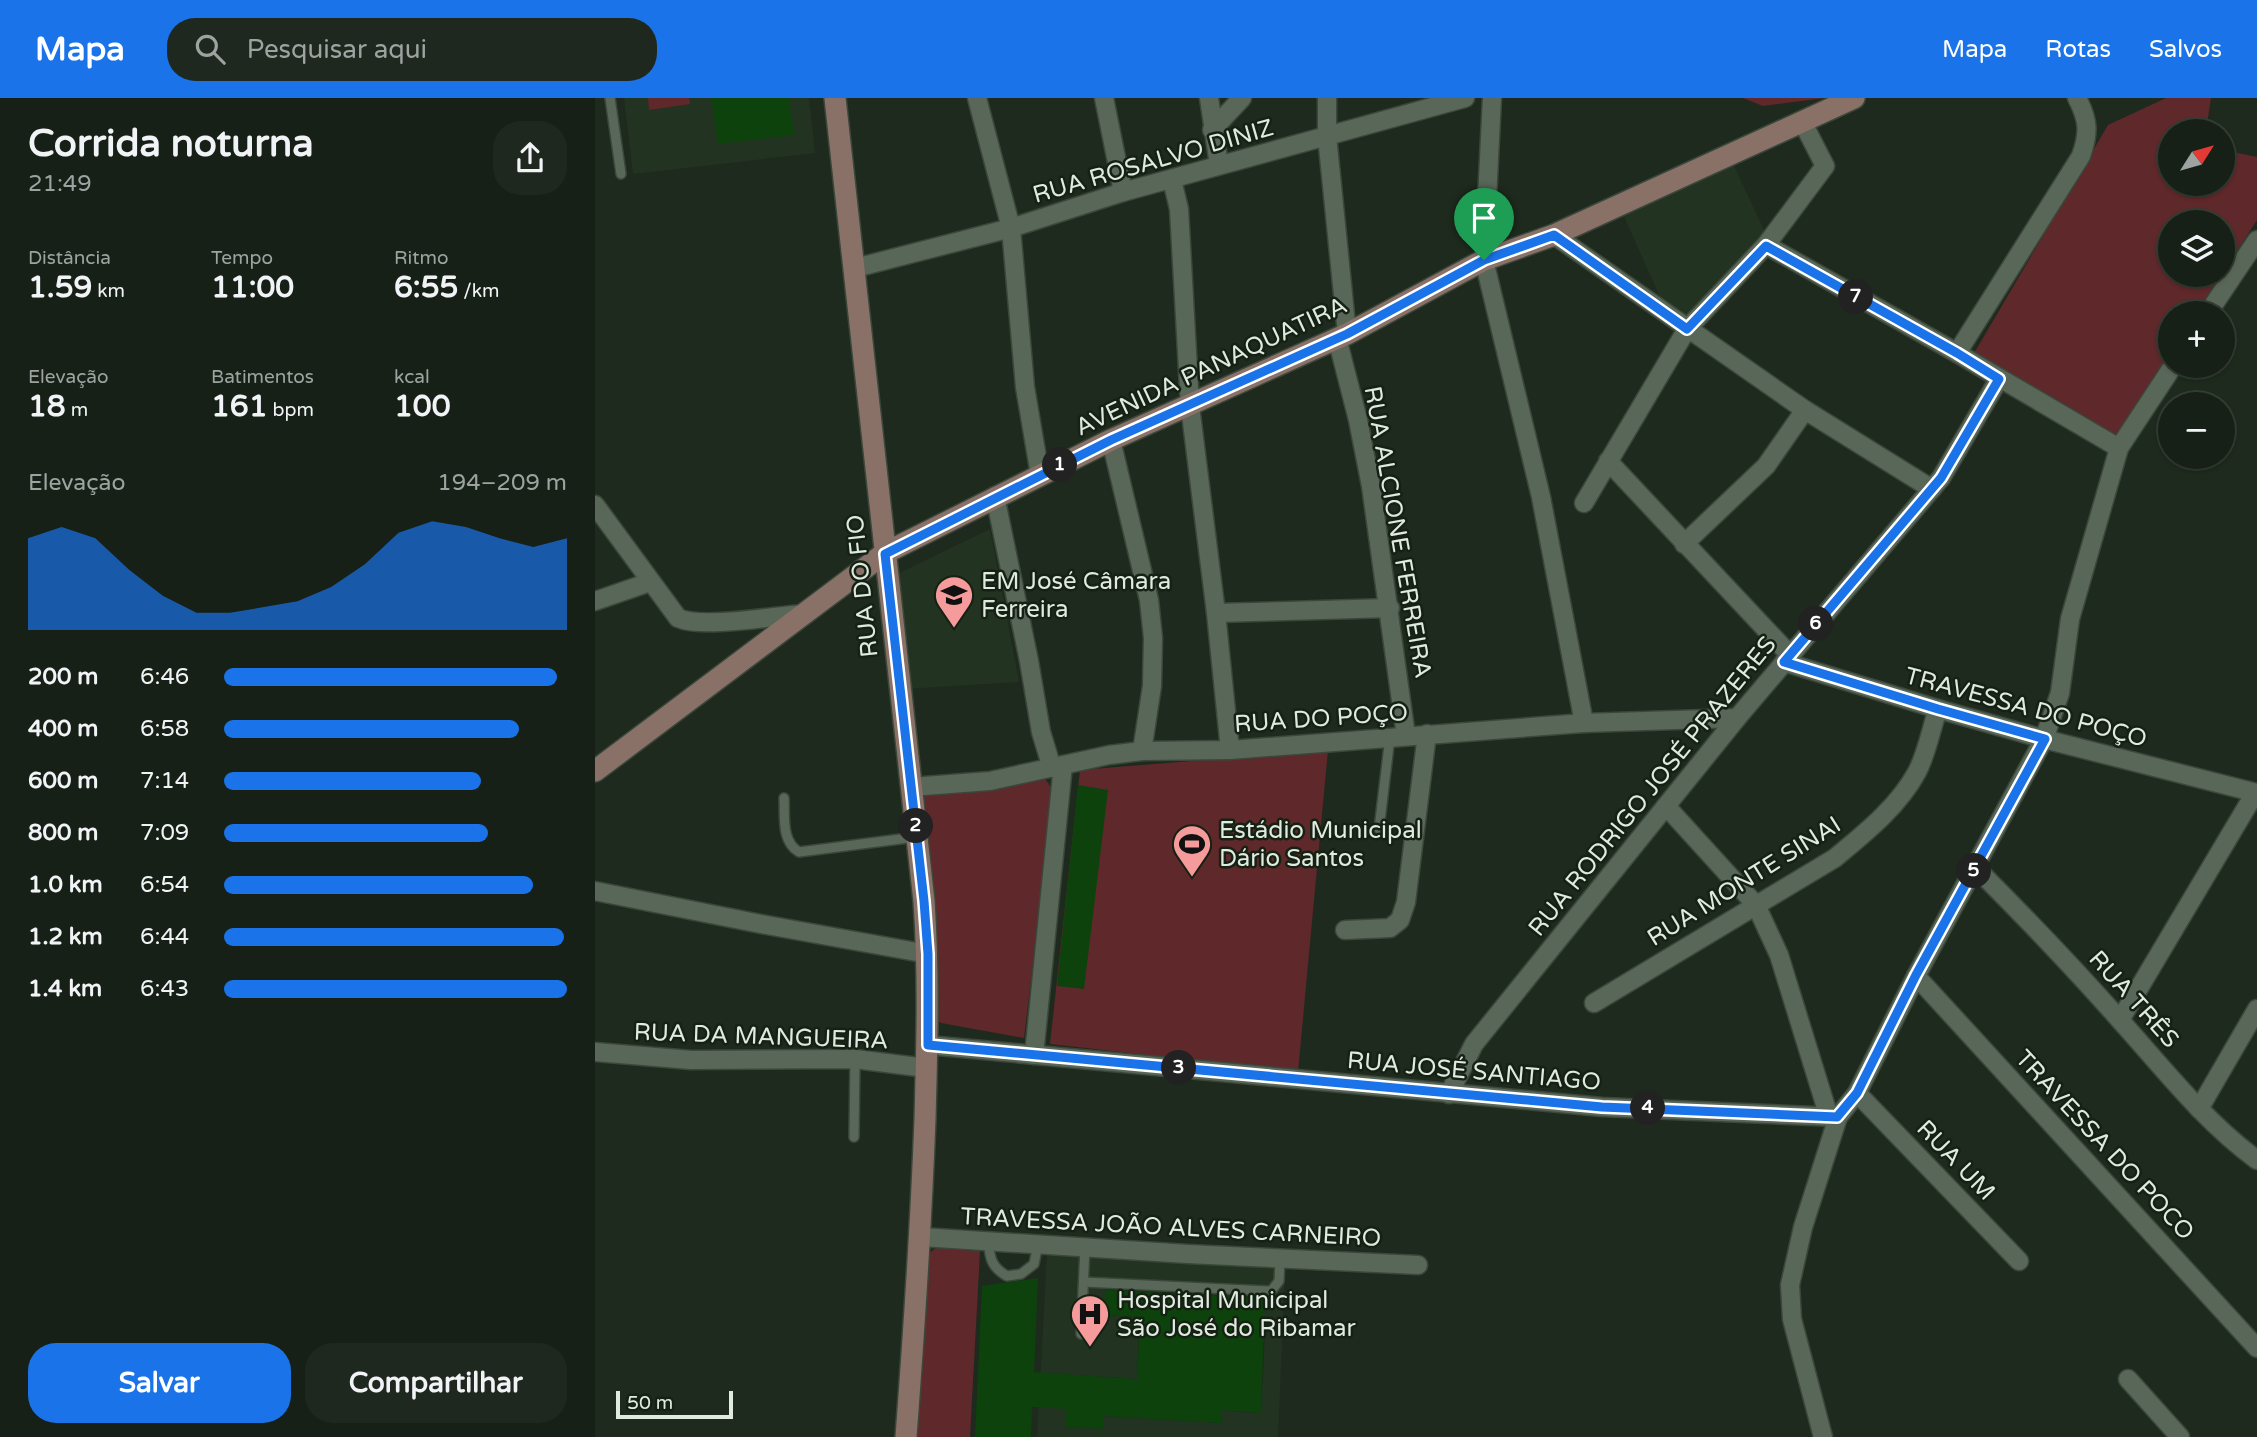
<!DOCTYPE html>
<html lang="pt">
<head>
<meta charset="utf-8">
<style>
	:root { --surface:#162016; --page:#1f281f; --text:#f1f3f6; --muted:#9ea3a1; --line:#353e35; --accent:#1a73e8 }
	body { margin:0; font-family:"Varela Round",sans-serif; background:var(--page); color:var(--text); height:100vh; display:flex; flex-direction:column; font-size:26px; white-space:nowrap }
	* { box-sizing:border-box; margin:0 }
	p { font-size:23px; color:var(--muted) }
	.icon { flex:none; width:38px; height:38px; fill:none; stroke:currentColor; stroke-width:2; stroke-linecap:round; stroke-linejoin:round }
	.map { position:relative; flex:1; overflow:hidden }
	.panel { display:flex; flex-direction:column; background:var(--surface); width:595px }
	.panel>* { flex:none }
	.needle { width:46px; rotate:53deg }
	.controls { position:absolute; left:1563px; top:21px; display:grid; gap:14px }
	.controls a { display:grid; place-items:center; width:77px; height:77px; border-radius:50%; background:var(--surface); box-shadow:0 2px 5px #0004,0 0 0 2px var(--line); font-size:35px }
	.scale { position:absolute; left:21px; bottom:18px; width:117px; box-sizing:border-box; padding-left:7px; border:4px solid #e1eae0; border-top:0; font-size:19px; line-height:24px; white-space:nowrap; color:#e1eae0; -webkit-text-stroke:5px #142113; paint-order:stroke }
	.pin { position:absolute; display:grid; place-items:center; width:60px; height:60px; color:#fff; margin:-72px -30px; border-radius:50% 50% 50% 0; rotate:-45deg; box-shadow:0 0 7px #0007 }
	.pin .icon { rotate:45deg }
	.km { position:absolute; width:35px; height:35px; margin:-18px; border-radius:50%; background:#222; color:#fff; font-size:19px; line-height:35px; text-align:center }
	.round { display:grid; place-items:center; flex:none; width:74px; height:74px; border-radius:28px; background:var(--page) }
	.headline { display:flex; align-items:center; justify-content:space-between; height:119px; padding:0 28px }
	h1 { font-size:38px; font-weight:700; line-height:52px }
	.metrics { display:grid; grid-template-columns:repeat(3,1fr); gap:10px; height:119px; padding:7px 28px }
	.metrics div { display:grid; align-content:center }
	.metrics b { font-size:30px; font-weight:700 }
	.metrics small { font-size:19px; font-weight:400 }
	.metrics p { font-size:19px }
	.chart { height:196px; padding:14px 28px }
	.chart p { display:flex; justify-content:space-between }
	.chart svg { width:100%; height:126px; margin-top:7px; fill:var(--accent); opacity:.7 }
	.action { display:flex; gap:14px; margin-top:auto; padding:14px 28px }
	.action a { flex:1; height:80px; border-radius:28px; background:var(--accent); color:#fff; font-size:28px; font-weight:700; line-height:80px; text-align:center }
	.action a+a { background:var(--page); color:var(--text) }
	ul { padding:0 28px; list-style:none; font-size:23px }
	li { display:grid; grid-template-columns:112px 84px 1fr; align-items:center; height:52px }
	li i { height:18px; border-radius:9px; background:var(--accent) }
	header { display:flex; align-items:center; gap:42px; box-sizing:border-box; height:98px; padding:0 35px; background:var(--accent); color:#fff }
	header strong { font-size:33px }
	nav { display:flex; gap:38px; margin-inline-start:auto; font-size:24px }
	.search { width:490px; height:63px; background:var(--page); display:flex; align-items:center; gap:18px; box-sizing:border-box; padding:0 24px; border-radius:28px; color:var(--muted); font-size:26px }
	main { display:flex; flex:1; min-height:0 }
	.map>svg:first-child { display:block }
	.built { fill:#223321; fill-rule:evenodd }
	.green { fill:#5f282a }
	.building { fill:#0d420d }
	.lines { fill:none; stroke-linecap:round; stroke-linejoin:round }
	.lane-casing { stroke:#3b473b; stroke-width:12 }
	.street-casing { stroke:#3b473b; stroke-width:21 }
	.secondary-casing { stroke:#3b473b; stroke-width:24 }
	.lane { stroke:#596758; stroke-width:9 }
	.street { stroke:#596758; stroke-width:18 }
	.secondary { stroke:#8a7167; stroke-width:21 }
	.route-casing { stroke:#fff; stroke-width:14 }
	.route { stroke:#1a73e8; stroke-width:9 }
	.labels { text-anchor:middle; stroke-width:5; stroke-linejoin:round; paint-order:stroke }
	.street-label { font-size:24px; fill:#e1eae0; stroke:#142113 }
	.poi-label { font-size:24px; fill:#e1eae0; stroke:#142113; text-anchor:start }
</style>
</head>
<body>
<header>
<strong>Mapa</strong>
<div class="search"><svg class="icon" aria-label="search" viewBox="0 0 24 24"><circle cx="10" cy="10" r="6"/><path d="M15 15l6 6"/></svg>Pesquisar aqui</div>
<nav><a>Mapa</a><a>Rotas</a><a>Salvos</a></nav>
</header>
<main>
<section class="panel">
<div class="headline"><div><h1>Corrida noturna</h1><p>21:49</p></div><a class="round"><svg class="icon" aria-label="share" viewBox="0 0 24 24"><path d="M12 15V3M7 8l5-5 5 5M5 13v7h14v-7"/></svg></a></div>
<div class="metrics">
<div><p>Distância</p><b>1.59<small> km</small></b></div>
<div><p>Tempo</p><b>11:00</b></div>
<div><p>Ritmo</p><b>6:55<small> /km</small></b></div>
</div>
<div class="metrics">
<div><p>Elevação</p><b>18<small> m</small></b></div>
<div><p>Batimentos</p><b>161<small> bpm</small></b></div>
<div><p>kcal</p><b>100</b></div>
</div>
<div class="chart"><p><span>Elevação</span>194–209 m</p>
<svg viewBox="0 0 160 44" preserveAspectRatio="none"><path d="M0 44V12L10 8L20 12L30 23L40 32L50 38L60 38L70 36L80 34L90 29L100 21L110 10L120 6L130 8L140 12L150 15L160 12V44z"/></svg>
</div>
<ul>
<li><b>200 m</b>6:46<i style="width:97%"></i></li>
<li><b>400 m</b>6:58<i style="width:86%"></i></li>
<li><b>600 m</b>7:14<i style="width:75%"></i></li>
<li><b>800 m</b>7:09<i style="width:77%"></i></li>
<li><b>1.0 km</b>6:54<i style="width:90%"></i></li>
<li><b>1.2 km</b>6:44<i style="width:99%"></i></li>
<li><b>1.4 km</b>6:43<i style="width:100%"></i></li>
</ul>
<div class="action"><a>Salvar</a><a>Compartilhar</a></div>
</section>
<div class="map">
<svg width="1662" height="1339" viewBox="0 0 1662 1339">
	<rect width="100%" height="100%" fill="#1e2a1d"/>
	<g class="built">
		<path d="M29 0H214L220 55 38 76Z"/>
		<path d="M1138 66 1170 134 1126 188 1090 218 1085 220 1070 210 1027 114Z"/>
		<path d="M395 431 424 584 310 591 298 478Z"/>
		<path d="M452 1157 690 1170 683 1339H442ZM511 1190 670 1200 638 1236 670 1238 666 1315 635 1313 636 1285 628 1291 626 1325 508 1318 507 1331 471 1329V1311L451 1275 542 1281 544 1232 604 1223 510 1217Z"/>
	</g>
	<g class="green">
		<path d="M53 0H94L95 6 54 12Z"/>
		<path d="M1148 0H1230L1168 8Z"/>
		<path d="M1571 0H1616L1611 33H1575V86H1628V52L1662 59V122L1628 175V124H1575V177H1626L1601 215H1575V256L1521 340 1378 257 1513 27Z"/>
		<path d="M733 652 703 974 455 946 485 672Z"/>
		<path d="M449 679 457 691 458 699 429 940 346 925 342 922 327 690Z"/>
		<path d="M341 1150 385 1153 375 1339H321L332 1157Z"/>
	</g>
	<g class="building">
		<path d="M116 0H194L199 37 123 46Z"/>
		<path d="M483 687 513 692 489 891 462 888Z"/>
		<path d="M443 1180 439 1274 542 1281 545 1219 509 1217 511 1192 670 1200 666 1315 627 1312 626 1325 508 1318V1331L470 1329 471 1311 437 1309 436 1339H380L387 1188Z"/>
	</g>
	<g class="lines">
		<g class="lane-casing">
			<g id="lane">
				<path d="M15 0 26 76"/>
				<path d="M189 700C190 719 186 743 204 754L321 739"/>
				<path d="M784 731 795 639"/>
				<path d="M259 1039 260 961"/>
				<path d="M393 1143C395 1160 396 1169 412 1178L426 1176 439 1166 443 1146"/>
				<path d="M489 1184 673 1193 677 1192 684 1183 685 1161"/>
				<path d="M486 1236 490 1149"/>
			</g>
		</g>
		<g class="street-casing">
			<g id="street">
				<path d="M382 0 416 130 430 289 445 377"/>
				<path d="M509 0 528 94"/>
				<path d="M614 0 624 67"/>
				<path d="M732 0V38L752 236"/>
				<path d="M897 0 889 162 946 399 989 625"/>
				<path d="M617 32 647 0"/>
				<path d="M577 82 584 111 595 308 621 515 635 652"/>
				<path d="M959 137 1210 312 1337 391"/>
				<path d="M1171 147 1362 255 1524 350"/>
				<path d="M260 170 416 130 528 94 870 0"/>
				<path d="M1613 215 1662 142"/>
				<path d="M742 240 763 322 776 388 811 638"/>
				<path d="M1362 255 1486 58C1494 35 1494 23 1482 0"/>
				<path d="M516 342 554 502 558 540 557 588 547 653"/>
				<path d="M1013 363 1195 557"/>
				<path d="M400 398 434 563 446 634 457 670"/>
				<path d="M989 405 1092 231 1171 147 1230 68 1208 25"/>
				<path d="M0 407 83 520C107 531 178 518 208 516"/>
				<path d="M1089 446 1171 368 1210 312"/>
				<path d="M0 503 55 484"/>
				<path d="M621 515 795 510"/>
				<path d="M1189 564 1343 611 1449 641 1662 695"/>
				<path d="M316 689 395 683 514 657 547 653 635 652 989 625 1142 620"/>
				<path d="M1071 708 1161 807 1184 857 1234 1019"/>
				<path d="M1381 770C1430 819 1478 869 1524 921 1568 970 1609 1023 1662 1062"/>
				<path d="M0 793 166 826 333 856"/>
				<path d="M750 832 795 830 805 822 811 804 832 636"/>
				<path d="M1321 878 1662 1250"/>
				<path d="M999 905 1240 760C1270 735 1303 709 1322 674 1332 655 1336 631 1343 611"/>
				<path d="M1525 922 1660 695"/>
				<path d="M333 947 1007 1009 1243 1019 1262 995 1321 878 1449 641 1465 595 1475 521 1524 350 1578 268"/>
				<path d="M0 954 96 962 260 961 331 970"/>
				<path d="M439 957 468 667"/>
				<path d="M1262 995 1424 1163"/>
				<path d="M854 996 879 946 1142 620 1346 380 1404 281"/>
				<path d="M1604 1011 1662 911"/>
				<path d="M326 1139 593 1156 823 1167"/>
				<path d="M1533 1281 1585 1339"/>
				<path d="M1228 1339 1197 1221 1195 1187 1208 1129 1243 1019"/>
			</g>
		</g>
		<g class="secondary-casing">
			<g id="secondary">
				<path d="M240 0 329 803C334 876 332 948 330 1021 326 1127 319 1233 311 1339"/>
				<path d="M0 673 290 455 516 342 752 236 889 162 959 137 1259 0"/>
			</g>
		</g>
		<use href="#lane" class="lane"/>
		<use href="#street" class="street"/>
		<use href="#secondary" class="secondary"/>
	</g>
	<g class="lines">
		<g class="route-casing">
			<path id="route" d="M959 137 1092 231 1171 148 1362 255 1404 281 1346 380 1189 564 1343 611 1450 641 1321 877 1262 995 1242 1019 1007 1009 333 947V856L329 803 290 456 516 342 752 236 889 162Z"/>
		</g>
		<use href="#route" class="route"/>
	</g>
	<defs>
		<g id="school-pin" transform="scale(2.0125)"><path d="M0 17L-7.5 6A9.5 9.5 0 1 1 7.5 6Z" fill="#f59b9b" stroke="#142113"/><path d="M0-5L7-2L0 1L-7-2ZM-4 1L0 2.5L4 1V4Q0 6-4 4Z" fill="#111"/></g>
		<g id="stadium-pin" transform="scale(2.0125)"><path d="M0 17L-7.5 6A9.5 9.5 0 1 1 7.5 6Z" fill="#f59b9b" stroke="#142113"/><path d="M0-5a6.5 5 0 1 0 0 10a6.5 5 0 1 0 0-10ZM-3.5-1.8h7v3.6h-7Z" fill="#111"/></g>
		<g id="hospital-pin" transform="scale(2.0125)"><path d="M0 17L-7.5 6A9.5 9.5 0 1 1 7.5 6Z" fill="#f59b9b" stroke="#142113"/><path d="M-5-5h3v3.5h4V-5h3V5h-3V1.5h-4V5h-3Z" fill="#111"/></g>
	</defs>
	<g fill-rule="evenodd">
		<use href="#school-pin" x="359" y="497"/>
		<use href="#stadium-pin" x="597" y="746"/>
		<use href="#hospital-pin" x="495" y="1216"/>
	</g>
	<g class="labels">
		<g class="street-label">
			<text transform="translate(558 63) rotate(-16)" y="8">RUA ROSALVO DINIZ</text>
			<text transform="translate(616 268) rotate(-25)" y="8">AVENIDA PANAQUATIRA</text>
			<text transform="translate(803 434) rotate(80)" y="8">RUA ALCIONE FERREIRA</text>
			<text transform="translate(267 488) rotate(-96)" y="8">RUA DO FIO</text>
			<text transform="translate(1431 609) rotate(15)" y="8">TRAVESSA DO POÇO</text>
			<text transform="translate(726 620) rotate(-4)" y="8">RUA DO POÇO</text>
			<text transform="translate(1057 688) rotate(-51)" y="8">RUA RODRIGO JOSÉ PRAZERES</text>
			<text transform="translate(1149 783) rotate(-32)" y="8">RUA MONTE SINAI</text>
			<text transform="translate(1539 901) rotate(48)" y="8">RUA TRÊS</text>
			<text transform="translate(166 938) rotate(2)" y="8">RUA DA MANGUEIRA</text>
			<text transform="translate(879 973) rotate(5)" y="8">RUA JOSÉ SANTIAGO</text>
			<text transform="translate(1510 1047) rotate(47)" y="8">TRAVESSA DO POCO</text>
			<text transform="translate(1361 1062) rotate(46)" y="8">RUA UM</text>
			<text transform="translate(576 1129) rotate(3)" y="8">TRAVESSA JOÃO ALVES CARNEIRO</text>
		</g>
		<g class="poi-label">
			<text x="386" y="491">EM José Câmara<tspan x="386" dy="28">Ferreira</tspan></text>
			<text x="624" y="740">Estádio Municipal<tspan x="624" dy="28">Dário Santos</tspan></text>
			<text x="522" y="1210">Hospital Municipal<tspan x="522" dy="28">São José do Ribamar</tspan></text>
		</g>
	</g>
</svg>
<div class="controls">
<a><svg class="needle" viewBox="-14 -14 28 28"><path d="M0-13l5 13h-10z" fill="#e53935"/><path d="M0 13l5-13h-10z" fill="#9ea3a1"/></svg></a>
<a><svg class="icon" aria-label="layers" viewBox="0 0 24 24"><path d="M12 4l9 5-9 5-9-5zM3 14l9 5 9-5"/></svg></a>
<a>+</a>
<a>−</a>
</div>
<div class="scale">50 m</div>
<div class="pin" style="left:889px;top:162px;background:#1e9e55"><svg class="icon" aria-label="arrive" viewBox="0 0 24 24"><path d="M6 21V4h12l-3 4 3 4H6"/></svg></div>
<b class="km" style="left:465px;top:367px">1</b>
<b class="km" style="left:321px;top:728px">2</b>
<b class="km" style="left:584px;top:970px">3</b>
<b class="km" style="left:1053px;top:1010px">4</b>
<b class="km" style="left:1379px;top:773px">5</b>
<b class="km" style="left:1221px;top:526px">6</b>
<b class="km" style="left:1261px;top:199px">7</b>
</div>
</main>
</body>
</html>
